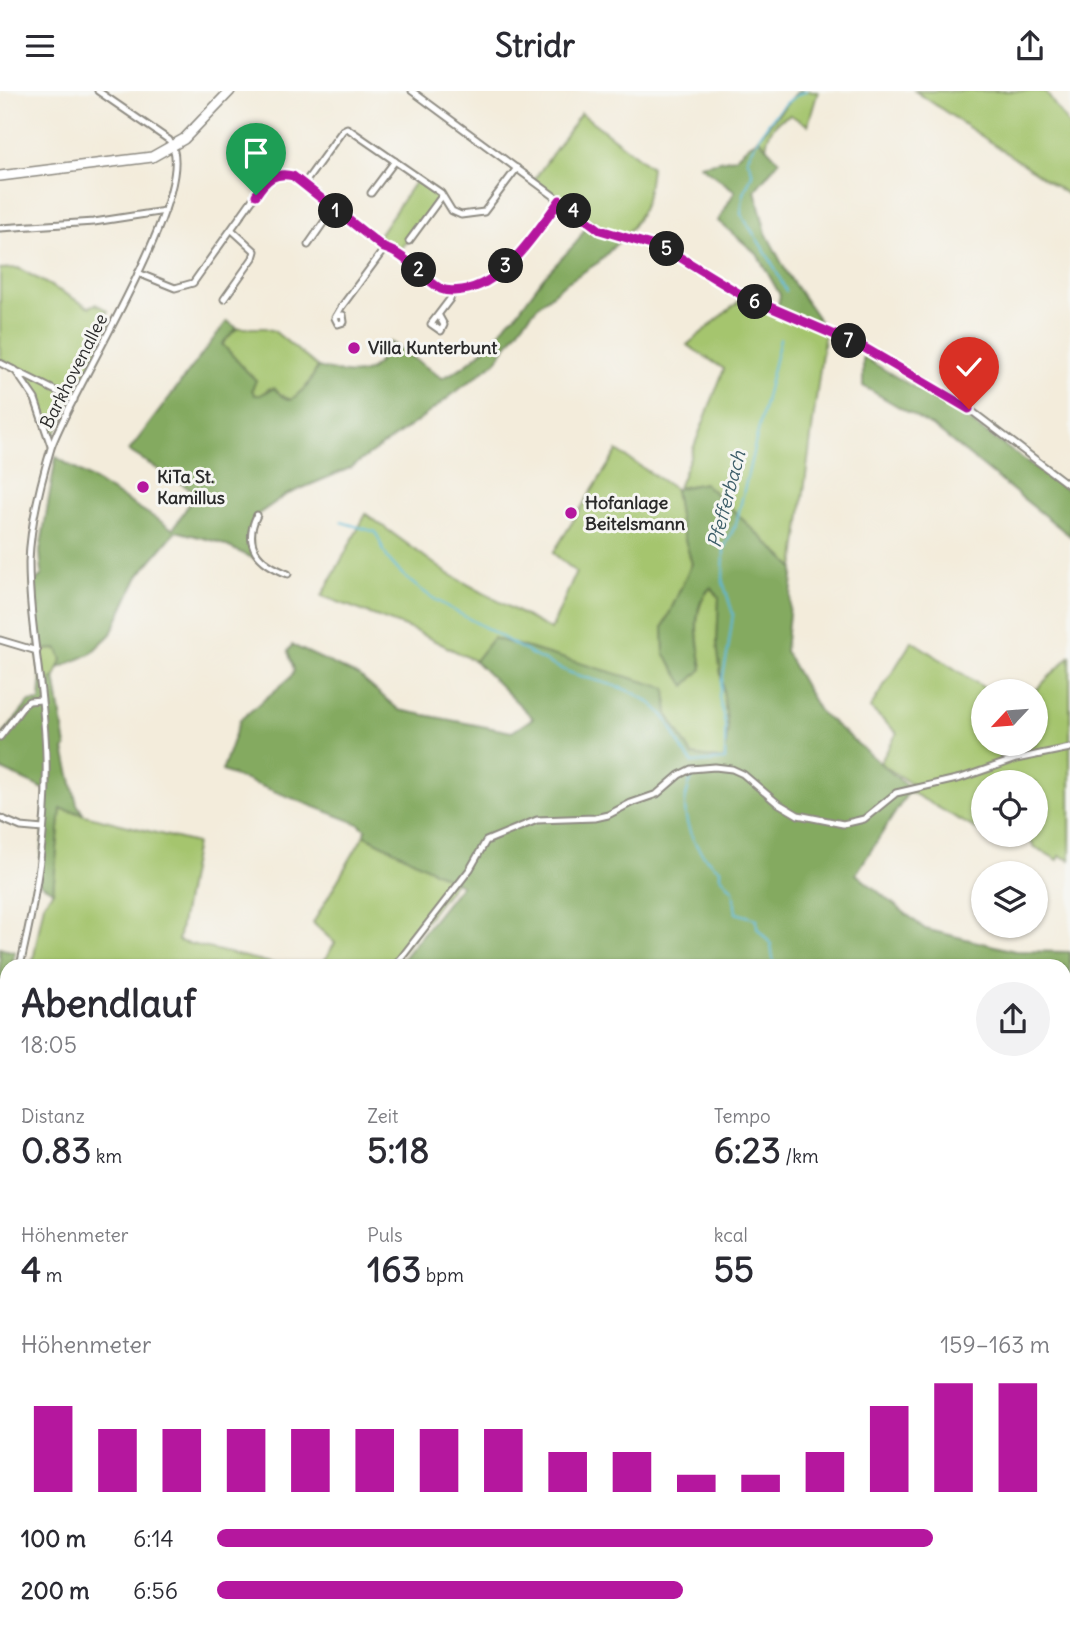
<!DOCTYPE html>
<html lang="de">
<head>
<meta charset="utf-8">
<style>
	:root { --surface:#fff; --page:#f2f2f3; --text:#2b2b33; --muted:#7c7c81; --accent:#b5179e }
	body { margin:0; font-family:Delius,sans-serif; background:var(--page); color:var(--text); height:100vh; display:flex; flex-direction:column; font-size:26px; white-space:nowrap }
	* { box-sizing:border-box; margin:0 }
	p { font-size:23px; color:var(--muted) }
	.icon { flex:none; width:38px; height:38px; fill:none; stroke:currentColor; stroke-width:2; stroke-linecap:round; stroke-linejoin:round }
	.map { position:relative; flex:1; overflow:hidden }
	.details { position:absolute; left:0px; top:868px; width:1071px; height:674px; display:flex; flex-direction:column; background:var(--surface); border-radius:21px 21px 0 0; box-shadow:0 2px 5px #0004 }
	.details>* { flex:none }
	.needle { width:46px; rotate:244deg }
	.buttons { position:absolute; left:971px; top:588px; display:grid; gap:14px }
	.buttons a { display:grid; place-items:center; width:77px; height:77px; border-radius:50%; background:var(--surface); box-shadow:0 2px 5px #0004; font-size:35px }
	.pin { position:absolute; display:grid; place-items:center; width:60px; height:60px; color:#fff; margin:-72px -30px; border-radius:50% 50% 50% 0; rotate:-45deg; box-shadow:0 0 7px #0007 }
	.pin .icon { rotate:45deg }
	.km { position:absolute; width:35px; height:35px; margin:-18px; border-radius:50%; background:#222; color:#fff; font-size:19px; line-height:35px; text-align:center }
	.round { display:grid; place-items:center; flex:none; width:74px; height:74px; border-radius:37px; background:var(--page) }
	.overview { display:flex; align-items:center; justify-content:space-between; height:119px; padding:0 21px }
	h1 { font-size:38px; font-weight:700; line-height:52px }
	.figures { display:grid; grid-template-columns:repeat(3,1fr); gap:10px; height:119px; padding:7px 21px }
	.figures div { display:grid; align-content:center }
	.figures b { font-size:35px; font-weight:700 }
	.figures small { font-size:19px; font-weight:400 }
	.figures p { font-size:19px }
	.chart { height:196px; padding:14px 21px }
	.chart p { display:flex; justify-content:space-between }
	.chart svg { width:100%; height:126px; margin-top:7px; stroke:var(--accent); stroke-width:6 }
	ul { padding:0 21px; list-style:none; font-size:23px }
	li { display:grid; grid-template-columns:112px 84px 1fr; align-items:center; height:52px }
	li i { height:18px; border-radius:9px; background:var(--accent) }
	header { display:flex; justify-content:space-between; align-items:center; height:91px; padding:0 21px; background:var(--surface); font-size:32px; font-weight:700 }
	.map>svg:first-child { display:block }
	.green { fill:#a5c56e; stroke:#68784c; stroke-width:2 }
	.forest { fill:#84aa61; stroke:#586a46; stroke-width:2 }
	.water { fill:#5bbad9; stroke:#437282; stroke-width:2 }
	.lines { fill:none; stroke-linecap:round; stroke-linejoin:round }
	.stream { stroke:#5bbad9; stroke-width:2 }
	.ferry { stroke:#3c5d68; stroke-width:2; stroke-dasharray:9 7; stroke-linecap:butt }
	.minor-casing { stroke:#8f8c83; stroke-width:9 }
	.secondary-casing { stroke:#8f8c83; stroke-width:11 }
	.primary-casing { stroke:#8f8c83; stroke-width:12 }
	.minor { stroke:#fff; stroke-width:5 }
	.secondary { stroke:#fff; stroke-width:8 }
	.primary { stroke:#fff; stroke-width:9 }
	.route-casing { stroke:#fff; stroke-width:14 }
	.route { stroke:#b5179e; stroke-width:9 }
	.poi-dot { fill:#b5179e; stroke:#f6f6f2; stroke-width:2.5 }
	.labels { text-anchor:middle; stroke-width:6; stroke-linejoin:round; paint-order:stroke }
	.poi-label { font-size:18px; font-weight:bold; fill:#2b2b2b; stroke:#f6f6f2; text-anchor:start }
	.street-label { font-size:18px; fill:#2b2b2b; stroke:#f6f6f2 }
	.water-label { font-size:19px; font-style:italic; fill:#3c5d68; stroke:#f6f6f2 }
</style>
</head>
<body>
<header><svg class="icon" aria-label="menu" viewBox="0 0 24 24"><path d="M4 6h16M4 12h16M4 18h16"/></svg>Stridr<svg class="icon" aria-label="share" viewBox="0 0 24 24"><path d="M12 15V3M7 8l5-5 5 5M5 13v7h14v-7"/></svg></header>
<div class="map">
<svg width="1070" height="1541" viewBox="0 0 1070 1541">
	<rect width="100%" height="100%" fill="#f6f6f2"/>
	<filter id="ink" filterUnits="userSpaceOnUse"><feTurbulence type="fractalNoise" baseFrequency=".0143" numOctaves="2"/><feDisplacementMap in="SourceGraphic" scale="14" xChannelSelector="R" yChannelSelector="G"/><feConvolveMatrix kernelMatrix="1 2 1 2 8 2 1 2 1" color-interpolation-filters="sRGB"/></filter>
	<filter id="wash" filterUnits="userSpaceOnUse"><feTurbulence type="fractalNoise" baseFrequency=".00686" numOctaves="4" result="noise"/><feDisplacementMap in="SourceGraphic" scale="28" xChannelSelector="R" yChannelSelector="G"/><feGaussianBlur stdDeviation="1.57" result="paint"/><feColorMatrix in="noise" values="0 0 0 0 0 0 0 0 0 0 0 0 0 0 0 0 0 1.4 0 .05"/><feComposite in="paint" operator="in"/></filter>
	<g filter="url(#wash)">
		<rect width="100%" height="100%" fill="#f3ecdb"/>
		<g class="green">
			<path d="M798 0H818L808 34 790 24C777 28 765 43 767 57L758 47Z"/>
			<path d="M915 0H1045L1070 36V105Z"/>
			<path d="M581 22 651 76C648 107 645 122 624 146L600 138 534 89Z"/>
			<path d="M417 88 441 105 399 160 377 147Z"/>
			<path d="M18 177 89 216 96 213 108 220 106 225 114 230 53 347 32 293 17 277 0 268V178Z"/>
			<path d="M744 206 825 239 794 477 704 392 678 397 724 278 687 254Z"/>
			<path d="M239 237H265L274 240 318 276 307 295 291 309 270 297 260 304H255L252 299 256 289C243 278 234 265 222 253L233 240Z"/>
			<path d="M617 360 675 398 680 431 692 473 663 536 664 562 702 578C698 550 690 519 711 496L719 506 717 553 728 637 725 669 692 664 668 624 493 547 475 570 413 539 322 505 366 423 447 482 551 539 576 481 553 462Z"/>
			<path d="M912 550 989 600H984V653H1036L1035 600 1070 565V769L1060 765 1058 769 1033 755 1031 750 1006 749 992 744H1036V691H984L983 742 909 700 911 693 880 672 897 642 870 617Z"/>
			<path d="M58 558 62 569 55 586 41 594 38 559Z"/>
			<path d="M61 718 196 752 178 850 283 875H32L44 812 53 800Z"/>
			<path d="M364 744 456 790 391 875H321L335 852 313 832Z"/>
			<path d="M0 1489 7 1490V1535H165L171 1541H0Z"/>
		</g>
		<g class="forest">
			<path d="M758 47 779 70 755 99 766 142 788 184 825 238 777 219 780 204 757 163 718 130 735 100 700 74 734 67Z"/>
			<path d="M588 133 600 141 622 147 599 171 563 194 539 214 524 231 495 271 419 329 350 377 286 404 257 424 251 437 253 458 257 469 218 451 176 440 138 485 111 543 90 563 59 577 62 569 58 558 38 559 32 492 42 484 40 460 56 366 173 438 196 402 129 360 227 230 237 237 222 253C234 265 243 278 256 289L252 299 255 304H260L274 297 283 306 291 309 307 295 318 276C356 285 373 291 390 251L442 287C464 278 484 260 500 241 505 235 507 228 515 225L543 187 576 152Z"/>
			<path d="M863 266 965 327 1070 401V445L935 337 863 295Z"/>
			<path d="M704 392 794 477 785 560 819 620 907 695 909 700 856 783 925 838 1015 860 1070 861V1537L1067 1541H792L787 1535H1064V875H397L461 794 364 744 366 739 359 733 222 680 240 629 291 586 294 579 288 560 292 554 359 585 399 619 512 641 533 627 475 570 493 547 666 597 668 624 692 664 724 669 728 637 717 553 719 506 711 496C689 517 698 551 702 578L685 595 664 562 663 536 692 473 680 431 675 398Z"/>
			<path d="M55 586 66 656 64 659 77 713 83 722 61 718 53 800 39 792 46 699 0 678V647L29 611 40 610 41 594Z"/>
			<path d="M0 857 15 861 12 875H7V900L0 929Z"/>
			<path d="M0 1146 7 1149V1363L4 1362V1357H0Z"/>
			<path d="M302 1535H661L647 1541H306Z"/>
		</g>
		<g class="water">
			<path d="M0 1419 7 1420V1490L0 1489Z"/>
			<path d="M165 1535H266L271 1541H171Z"/>
		</g>
		<g class="lines">
			<g class="stream">
				<path d="M786 200 771 170 741 123C742 116 742 107 745 100 750 84 757 86 747 68 759 44 780 9 806 0"/>
				<path d="M341 431 376 441C380 450 383 462 390 470 418 504 458 521 495 542 520 557 543 571 571 582 597 591 623 594 646 609 676 628 672 651 693 672L725 669V634L719 605 728 559 733 523 723 491 724 457 736 433 780 248"/>
				<path d="M693 682C690 692 685 704 685 714 685 740 699 766 720 778V785L733 799 736 822 757 828V837L771 853 774 875"/>
				<path d="M640 1541 650 1535"/>
			</g>
			<g class="ferry">
				<path d="M0 1450H7"/>
				<path d="M211 1535 215 1541"/>
			</g>
		</g>
	</g>
	<g filter="url(#ink)">
		<g class="lines">
			<g class="minor-casing">
				<g id="minor">
					<path d="M412 0 600 139 668 159 740 203 863 256 969 318 1070 395"/>
					<path d="M304 93 343 39 347 37 441 102 452 120 461 124 484 121 517 77"/>
					<path d="M371 102 395 70"/>
					<path d="M0 137 94 131 165 120"/>
					<path d="M409 150 442 105"/>
					<path d="M308 154 333 118"/>
					<path d="M138 182 175 197 193 192 264 92C286 69 311 99 330 112L333 118 385 157C410 165 422 191 447 200 499 203 533 146 560 109"/>
					<path d="M224 208 253 167 255 160 232 139"/>
					<path d="M336 225 343 224 344 231 338 233 335 227 342 215 385 157"/>
					<path d="M439 225 444 234 441 240 431 233 450 208 452 200"/>
					<path d="M0 272 74 309"/>
					<path d="M15 279 35 308 51 355"/>
					<path d="M257 424C242 455 259 472 288 483"/>
					<path d="M0 549 37 560"/>
					<path d="M0 646 24 614 29 610 41 609"/>
					<path d="M0 727 21 736 43 738"/>
					<path d="M20 875C36 806 48 737 46 666 45 601 29 536 29 471 30 433 40 394 51 357 68 303 206 93 169 49L98 0"/>
					<path d="M395 875 470 778 486 750 537 729 595 727 608 724 631 712 657 703 679 684 691 678 715 676 732 678 743 683 776 711 798 724 843 733 864 728 896 702 961 687 1016 668 1070 657"/>
					<path d="M0 970 7 934"/>
					<path d="M0 976H7"/>
					<path d="M0 1028 7 1030"/>
					<path d="M0 1207 7 1210"/>
					<path d="M1064 1252 1070 1256"/>
					<path d="M784 1535 790 1541"/>
					<path d="M653 1541 675 1535"/>
					<path d="M826 1541 835 1535"/>
				</g>
			</g>
			<g class="secondary-casing">
				<g id="secondary">
					<path d="M0 1402 7 1403"/>
					<path d="M298 1535 303 1541"/>
				</g>
			</g>
			<g class="primary-casing">
				<path id="primary" d="M0 85 152 66 184 48 230 0"/>
			</g>
			<use href="#minor" class="minor"/>
			<use href="#secondary" class="secondary"/>
			<use href="#primary" class="primary"/>
		</g>
	</g>
	<g class="lines" filter="url(#ink)">
		<g class="route-casing">
			<path id="route" d="M256 104C266 89 275 80 293 85L384 157C408 164 420 186 441 198 448 201 455 200 462 199 504 194 537 140 560 109L600 139 668 159 740 203 863 256 969 318"/>
		</g>
		<use href="#route" class="route"/>
	</g>
	<g class="poi-dot">
		<circle cx="354" cy="257" r="7"/>
		<circle cx="143" cy="396" r="7"/>
		<circle cx="571" cy="422" r="7"/>
	</g>
	<g class="labels">
		<g class="poi-label">
			<text x="368" y="263">Villa Kunterbunt</text>
			<text x="157" y="392">KiTa St.<tspan x="157" dy="21">Kamillus</tspan></text>
			<text x="585" y="418">Hofanlage<tspan x="585" dy="21">Beitelsmann</tspan></text>
		</g>
		<g class="street-label">
			<text transform="translate(74 280) rotate(-63)" y="6">Barkhovenallee</text>
		</g>
		<g class="water-label">
			<text transform="translate(726 408) rotate(-75)" y="7">Pfefferbach</text>
		</g>
	</g>
</svg>
<div class="buttons">
<a><svg class="needle" viewBox="-14 -14 28 28"><path d="M0-13l5 13h-10z" fill="#e53935"/><path d="M0 13l5-13h-10z" fill="#7c7c81"/></svg></a>
<a><svg class="icon" aria-label="locate" viewBox="0 0 24 24"><circle cx="12" cy="12" r="6"/><path d="M12 2v4M12 18v4M2 12h4M18 12h4"/></svg></a>
<a><svg class="icon" aria-label="layers" viewBox="0 0 24 24"><path d="M12 4l9 5-9 5-9-5zM3 14l9 5 9-5"/></svg></a>
</div>
<div class="pin" style="left:256px;top:104px;background:#1e9e55"><svg class="icon" aria-label="arrive" viewBox="0 0 24 24"><path d="M6 21V4h12l-3 4 3 4H6"/></svg></div>
<div class="pin" style="left:969px;top:318px;background:#d93025"><svg class="icon" aria-label="check" viewBox="0 0 24 24"><path d="M5 12l5 5 9-10"/></svg></div>
<b class="km" style="left:336px;top:120px">1</b>
<b class="km" style="left:419px;top:179px">2</b>
<b class="km" style="left:506px;top:175px">3</b>
<b class="km" style="left:574px;top:120px">4</b>
<b class="km" style="left:667px;top:158px">5</b>
<b class="km" style="left:755px;top:211px">6</b>
<b class="km" style="left:849px;top:250px">7</b>
<section class="details">
<div class="overview"><div><h1>Abendlauf</h1><p>18:05</p></div><a class="round"><svg class="icon" aria-label="share" viewBox="0 0 24 24"><path d="M12 15V3M7 8l5-5 5 5M5 13v7h14v-7"/></svg></a></div>
<div class="figures">
<div><p>Distanz</p><b>0.83<small> km</small></b></div>
<div><p>Zeit</p><b>5:18</b></div>
<div><p>Tempo</p><b>6:23<small> /km</small></b></div>
</div>
<div class="figures">
<div><p>Höhenmeter</p><b>4<small> m</small></b></div>
<div><p>Puls</p><b>163<small> bpm</small></b></div>
<div><p>kcal</p><b>55</b></div>
</div>
<div class="chart"><p><span>Höhenmeter</span>159–163 m</p>
<svg viewBox="0 0 160 44" preserveAspectRatio="none"><path d="M5 44V14M15 44V22M25 44V22M35 44V22M45 44V22M55 44V22M65 44V22M75 44V22M85 44V30M95 44V30M105 44V38M115 44V38M125 44V30M135 44V14M145 44V6M155 44V6"/></svg>
</div>
<ul>
<li><b>100 m</b>6:14<i style="width:86%"></i></li>
<li><b>200 m</b>6:56<i style="width:56%"></i></li>
</ul>
</section>
</div>
</body>
</html>
